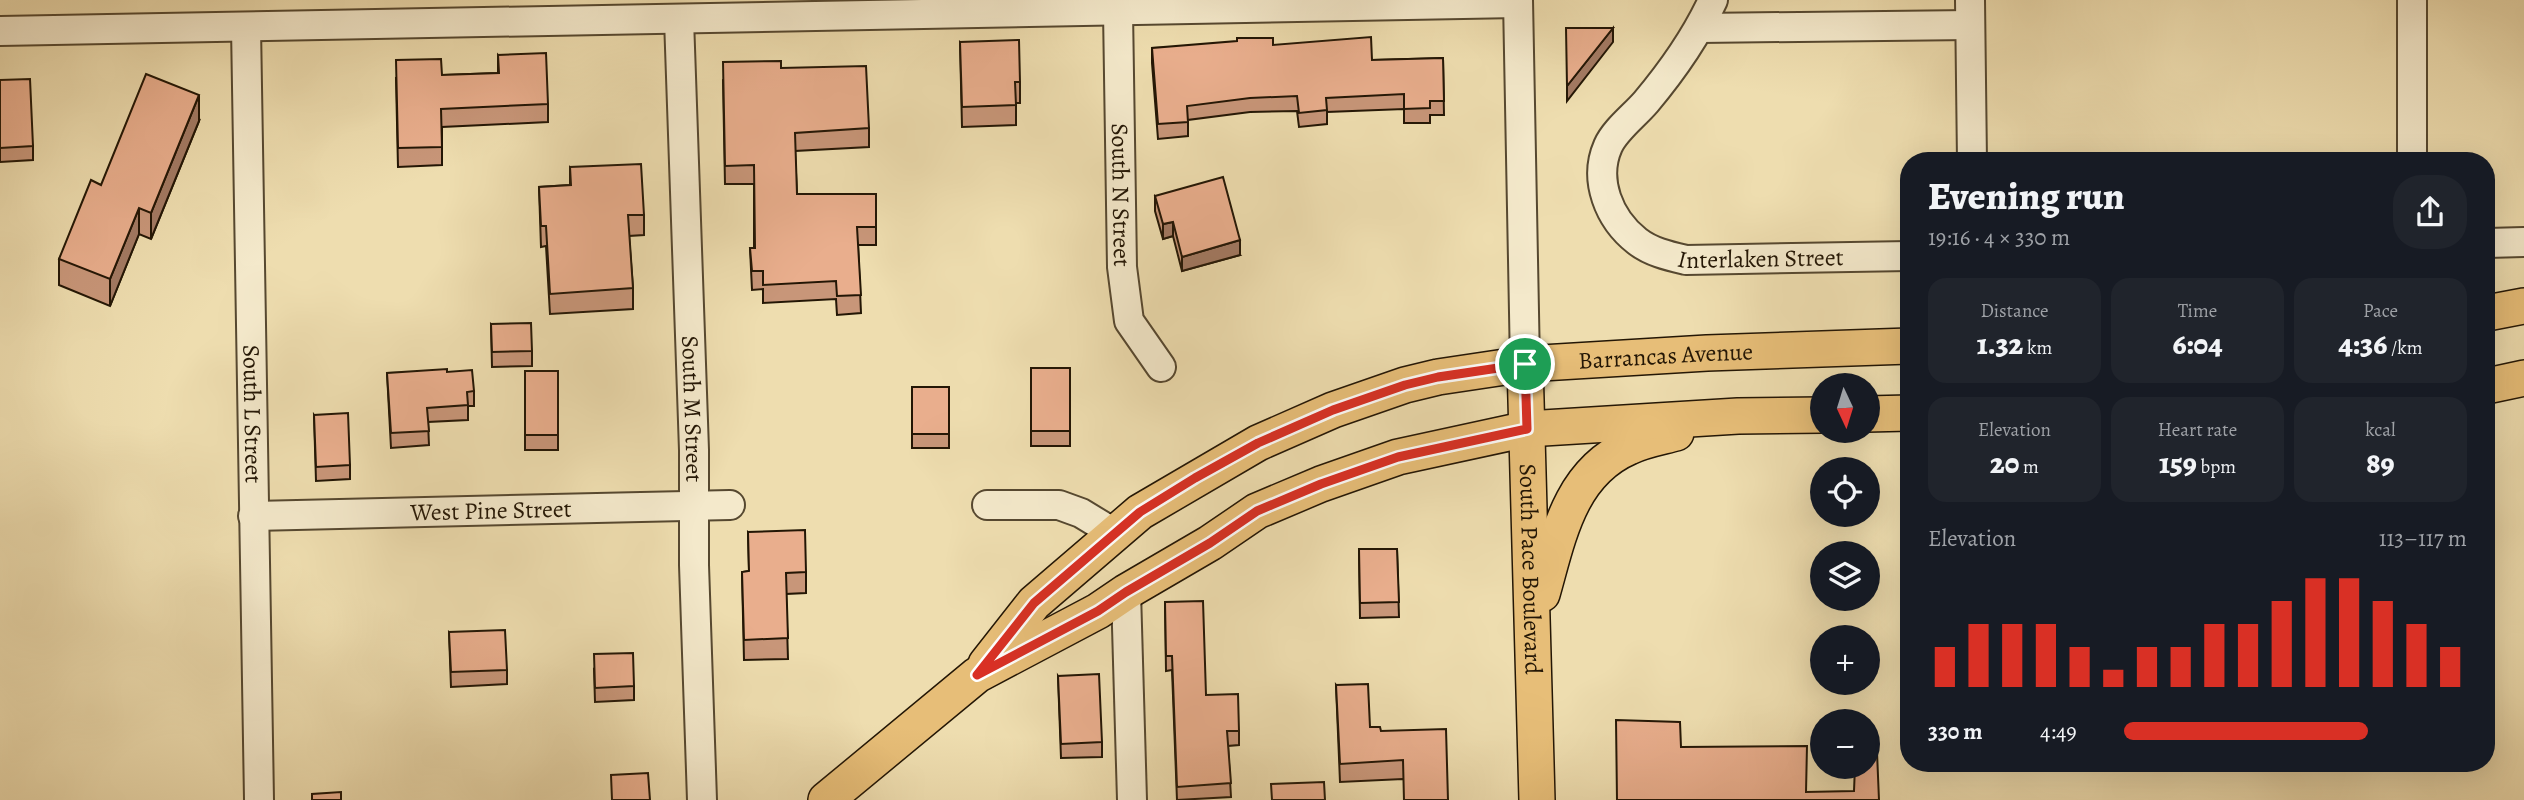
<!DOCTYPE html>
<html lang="en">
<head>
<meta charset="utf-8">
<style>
	:root { --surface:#171b24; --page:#20242c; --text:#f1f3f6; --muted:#9ea1a6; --accent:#d93025 }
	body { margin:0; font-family:Alegreya,serif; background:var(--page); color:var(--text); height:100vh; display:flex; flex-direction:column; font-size:26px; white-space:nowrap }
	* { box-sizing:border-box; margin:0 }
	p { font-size:23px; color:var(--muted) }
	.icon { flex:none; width:38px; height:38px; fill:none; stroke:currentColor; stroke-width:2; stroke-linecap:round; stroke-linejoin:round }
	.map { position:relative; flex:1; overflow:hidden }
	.drawer { position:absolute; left:1900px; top:152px; width:595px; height:620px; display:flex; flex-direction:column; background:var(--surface); border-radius:28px; box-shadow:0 7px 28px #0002 }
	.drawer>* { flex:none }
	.needle { width:46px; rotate:176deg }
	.tools { position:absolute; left:1810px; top:373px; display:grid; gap:14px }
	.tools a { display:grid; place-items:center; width:70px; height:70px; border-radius:50%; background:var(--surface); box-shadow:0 7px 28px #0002; font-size:35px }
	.pin { position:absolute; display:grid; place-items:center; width:60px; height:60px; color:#fff; margin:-30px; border:4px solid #fff; border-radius:50%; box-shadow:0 2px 7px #0007 }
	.round { display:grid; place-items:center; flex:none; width:74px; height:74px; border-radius:28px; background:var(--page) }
	.headline { display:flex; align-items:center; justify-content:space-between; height:119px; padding:0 28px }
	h1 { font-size:38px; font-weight:800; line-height:52px }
	.figures { display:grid; grid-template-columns:repeat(3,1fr); gap:10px; height:119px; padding:7px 28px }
	.figures div { display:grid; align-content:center; border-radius:18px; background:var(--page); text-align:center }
	.figures b { font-size:30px; font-weight:800 }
	.figures small { font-size:19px; font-weight:400 }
	.figures p { font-size:19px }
	.chart { height:196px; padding:14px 28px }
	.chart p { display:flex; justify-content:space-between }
	.chart svg { width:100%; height:126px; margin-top:7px; stroke:var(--accent); stroke-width:6 }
	ul { padding:0 28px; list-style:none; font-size:23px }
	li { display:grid; grid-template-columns:112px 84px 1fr; align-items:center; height:52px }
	li i { height:18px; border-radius:9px; background:var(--accent) }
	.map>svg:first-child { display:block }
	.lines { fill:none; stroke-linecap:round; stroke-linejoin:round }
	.minor-casing { stroke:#564830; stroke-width:32 }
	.major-casing { stroke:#231605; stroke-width:38 }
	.minor { stroke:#f4e9cb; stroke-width:28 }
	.major { stroke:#e7be78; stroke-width:35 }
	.wall { fill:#c89679; stroke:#231605; stroke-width:2 }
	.shaded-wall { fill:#a37a63; stroke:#231605; stroke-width:2 }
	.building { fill:#e9ae8d; stroke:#231605; stroke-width:2 }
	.route-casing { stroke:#fff; stroke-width:14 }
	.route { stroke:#d93025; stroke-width:9 }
	.labels { text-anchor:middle; stroke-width:7; stroke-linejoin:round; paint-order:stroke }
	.street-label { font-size:24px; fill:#231605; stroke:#f4e9cb }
</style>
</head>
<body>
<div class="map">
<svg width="2524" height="800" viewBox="0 0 2524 800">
	<rect width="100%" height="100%" fill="#eeddaf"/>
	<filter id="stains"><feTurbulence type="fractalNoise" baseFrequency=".00286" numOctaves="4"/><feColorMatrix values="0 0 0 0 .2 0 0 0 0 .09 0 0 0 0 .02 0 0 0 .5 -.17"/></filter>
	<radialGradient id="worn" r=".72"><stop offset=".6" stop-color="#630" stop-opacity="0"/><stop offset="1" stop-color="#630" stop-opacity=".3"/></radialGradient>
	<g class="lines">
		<g class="minor-casing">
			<g id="minor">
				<path d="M1518 0 1525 364"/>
				<path id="s1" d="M1713 0C1696 37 1672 71 1646 102 1634 116 1615 130 1608 146 1593 180 1609 219 1637 241 1651 252 1669 256 1686 260L1909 256"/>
				<path d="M1970 0 1972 161"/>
				<path d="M2412 0V161"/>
				<path id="s2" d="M1118 11 1122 267 1129 321 1161 367"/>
				<path id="s3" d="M679 19 694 450V565L702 800"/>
				<path id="s4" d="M246 27 259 800"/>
				<path d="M1700 28 1970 25"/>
				<path d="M0 31 1518 3"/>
				<path d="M2487 243 2524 242"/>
				<path d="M987 505H1059L1081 513 1114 533"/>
				<path id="s5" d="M253 516 730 505"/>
				<path d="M1126 592 1132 800"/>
			</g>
		</g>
		<g class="major-casing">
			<g id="major">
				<path d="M2487 313 2524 306"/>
				<path id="s6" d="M1525 364 1537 800"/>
				<path d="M2487 386 2524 378"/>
				<path d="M1867 414 1909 413"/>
				<path d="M1542 594C1558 538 1569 473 1629 447 1643 440 1661 437 1676 433"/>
				<path id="s7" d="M986 664 1034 603 1140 512 1258 443 1333 410 1405 385 1438 377 1525 364 1707 353 1909 346"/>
				<path d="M826 800 977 675 1098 611 1126 592 1210 543 1257 511 1321 484 1398 457 1527 429 1738 416 1822 415"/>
			</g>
		</g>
		<use href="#minor" class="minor"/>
		<use href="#major" class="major"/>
	</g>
	<g class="wall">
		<path d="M960 42 1020 82V103H1016V125L962 127Z"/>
		<path d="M1273 45 1372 60 1443 58 1444 115H1430V123H1404V109L1327 112V124L1299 127 1297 111 1250 112 1188 120V136L1158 139 1152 63V48Z"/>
		<path d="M498 55 548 104V122L442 127V165L398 167 396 78 442 75 498 73Z"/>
		<path d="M781 68 869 128V147L795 151 797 194H876V245H858L861 313 837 315 836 299 763 303V289L752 290 750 248H754V184H725L723 80Z"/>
		<path d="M0 80 33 146V160L0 162Z"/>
		<path d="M199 121 151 239 139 234 110 306 59 285V259L101 185Z"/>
		<path d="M570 167 644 215V235L629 236 633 288V309L550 314 546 246 541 247 539 187 570 185Z"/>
		<path d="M1155 196 1240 255 1182 271 1173 236 1163 239 1155 211Z"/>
		<path d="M491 324 532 351V366L492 367Z"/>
		<rect x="1031" y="368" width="39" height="78"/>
		<rect x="525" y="371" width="33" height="79"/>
		<path d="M447 372 474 391V406H468V420L428 422 429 445 391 448 387 373Z"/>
		<rect x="912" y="387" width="37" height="61"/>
		<path d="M314 415 350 465V479L316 481Z"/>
		<path d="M748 532 806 572V593L786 594 788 659 744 660 742 572 749 571Z"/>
		<path d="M1359 549H1397L1399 617 1360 618Z"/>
		<path d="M1165 602 1206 695 1239 731V745L1228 746 1231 797 1177 800 1172 670 1166 671Z"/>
		<path d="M449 632 507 670V684L451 687Z"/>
		<path d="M594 669 634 686V700L595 702Z"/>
		<path d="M1058 676 1102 742V757L1061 758Z"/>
		<path d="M1336 685 1370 727 1381 731 1448 800 1403 779 1340 782Z"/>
	</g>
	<g class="shaded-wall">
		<path d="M1613 28V42L1567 101V86Z"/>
		<path d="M199 95V121L151 239V213Z"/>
		<path d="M139 208V234L110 306V279Z"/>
		<path d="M1173 222V236L1163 239V224Z"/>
		<path d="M1240 240V255L1182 271V257Z"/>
	</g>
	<g class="building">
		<path d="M1566 28H1613L1567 86Z"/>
		<path d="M1371 37 1372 60 1443 58 1444 101H1430V108L1404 109V94L1326 98 1327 110 1299 113 1297 96 1250 98 1187 106 1188 122 1158 124 1152 48 1237 41V38H1273V45Z"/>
		<path d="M1019 40 1020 82H1015L1016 105 962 107 960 42Z"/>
		<path d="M546 53 548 104 441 109 442 147 398 148 396 60 441 59 442 75 499 73 498 55Z"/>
		<path d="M781 61V68L866 66 869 128 795 133 797 194H876V227H857L861 295 837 296 836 281 763 285V271H752L750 248H755L754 165 725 166 723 62Z"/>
		<path d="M146 74 199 95 151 213 139 208 110 279 59 259 91 180 101 185Z"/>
		<path d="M30 79 33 146 0 148V80Z"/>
		<path d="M641 164 644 215H628L633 288 550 294 546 226H541L539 187 571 185 570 167Z"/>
		<path d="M1223 177 1240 240 1182 257 1173 222 1163 224 1155 196Z"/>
		<path d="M531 323 532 351 492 352 491 324Z"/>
		<rect x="1031" y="368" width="39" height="63"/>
		<path d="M447 369V372L472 370 474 391 467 392 468 405 427 408 429 431 391 433 387 373Z"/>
		<rect x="525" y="371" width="33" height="64"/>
		<rect x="912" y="387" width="37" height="47"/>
		<path d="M348 413 350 465 316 467 314 415Z"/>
		<path d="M805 530 806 572 786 573 788 638 744 640 742 572 749 571 748 532Z"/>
		<path d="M1359 549H1397L1399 602 1360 603Z"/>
		<path d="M1203 601 1206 695 1238 694 1239 731H1227L1231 783 1177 787 1172 656H1166L1165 602Z"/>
		<path d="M505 630 507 670 451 672 449 632Z"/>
		<path d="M633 653 634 686 595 688 594 654Z"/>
		<path d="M1099 674 1102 742 1061 744 1058 676Z"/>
		<path d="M1368 684 1370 727H1380L1381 731 1446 729 1448 800H1404L1403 760 1340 764 1336 685Z"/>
		<path d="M1616 720 1680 722 1681 747 1807 746 1806 792 1854 791 1855 766H1867V753L1877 752 1879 800H1617Z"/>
		<path d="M648 773 650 800H612L611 775Z"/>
		<path d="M1324 782 1325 800H1272L1271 784Z"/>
		<path d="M341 792V800H312V794Z"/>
	</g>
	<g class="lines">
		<g class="route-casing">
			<path id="route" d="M1525 364 1527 429 1398 457 1321 484 1257 511 1210 543 1126 592 1098 611 977 675 1034 603 1140 512 1195 478 1258 443 1333 410 1405 385 1438 377Z"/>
		</g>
		<use href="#route" class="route"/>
	</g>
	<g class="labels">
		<g class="street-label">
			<text dy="8" stroke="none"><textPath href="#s2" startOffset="184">South N Street</textPath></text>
			<text dy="8" stroke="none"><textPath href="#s1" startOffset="415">Interlaken Street</textPath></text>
			<text dy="8" stroke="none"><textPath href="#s7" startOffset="775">Barrancas Avenue</textPath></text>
			<text dy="8" stroke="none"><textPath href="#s3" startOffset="390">South M Street</textPath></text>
			<text dy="8" stroke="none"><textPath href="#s4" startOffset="387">South L Street</textPath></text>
			<text dy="8" stroke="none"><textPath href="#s5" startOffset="238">West Pine Street</textPath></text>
			<text dy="8" stroke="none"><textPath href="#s6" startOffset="205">South Pace Boulevard</textPath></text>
		</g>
	</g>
	<rect width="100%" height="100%" filter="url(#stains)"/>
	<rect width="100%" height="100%" fill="url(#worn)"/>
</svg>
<div class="tools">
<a><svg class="needle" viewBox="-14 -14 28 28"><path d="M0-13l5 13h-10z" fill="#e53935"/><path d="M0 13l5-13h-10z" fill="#9ea1a6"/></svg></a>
<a><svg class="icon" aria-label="locate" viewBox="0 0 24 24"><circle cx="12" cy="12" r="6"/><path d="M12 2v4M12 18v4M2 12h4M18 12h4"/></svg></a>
<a><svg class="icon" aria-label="layers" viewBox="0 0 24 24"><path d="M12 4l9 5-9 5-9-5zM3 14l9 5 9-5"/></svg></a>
<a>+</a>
<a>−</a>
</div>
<div class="pin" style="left:1525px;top:364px;background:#1e9e55"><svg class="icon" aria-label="arrive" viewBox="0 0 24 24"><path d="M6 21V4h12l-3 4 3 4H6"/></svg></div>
<section class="drawer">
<div class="headline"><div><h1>Evening run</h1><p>19:16 · 4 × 330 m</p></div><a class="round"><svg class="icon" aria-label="share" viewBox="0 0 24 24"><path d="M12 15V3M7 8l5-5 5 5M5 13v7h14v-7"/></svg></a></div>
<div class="figures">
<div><p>Distance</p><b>1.32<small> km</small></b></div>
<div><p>Time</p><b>6:04</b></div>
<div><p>Pace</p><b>4:36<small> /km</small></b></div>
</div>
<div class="figures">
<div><p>Elevation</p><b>20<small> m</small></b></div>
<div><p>Heart rate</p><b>159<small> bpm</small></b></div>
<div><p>kcal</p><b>89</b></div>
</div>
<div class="chart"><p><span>Elevation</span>113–117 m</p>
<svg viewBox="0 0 160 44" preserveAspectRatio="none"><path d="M5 44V30M15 44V22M25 44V22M35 44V22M45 44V30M55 44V38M65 44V30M75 44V30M85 44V22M95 44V22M105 44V14M115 44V6M125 44V6M135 44V14M145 44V22M155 44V30"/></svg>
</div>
<ul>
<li><b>330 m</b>4:49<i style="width:71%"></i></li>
</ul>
</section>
</div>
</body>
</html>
